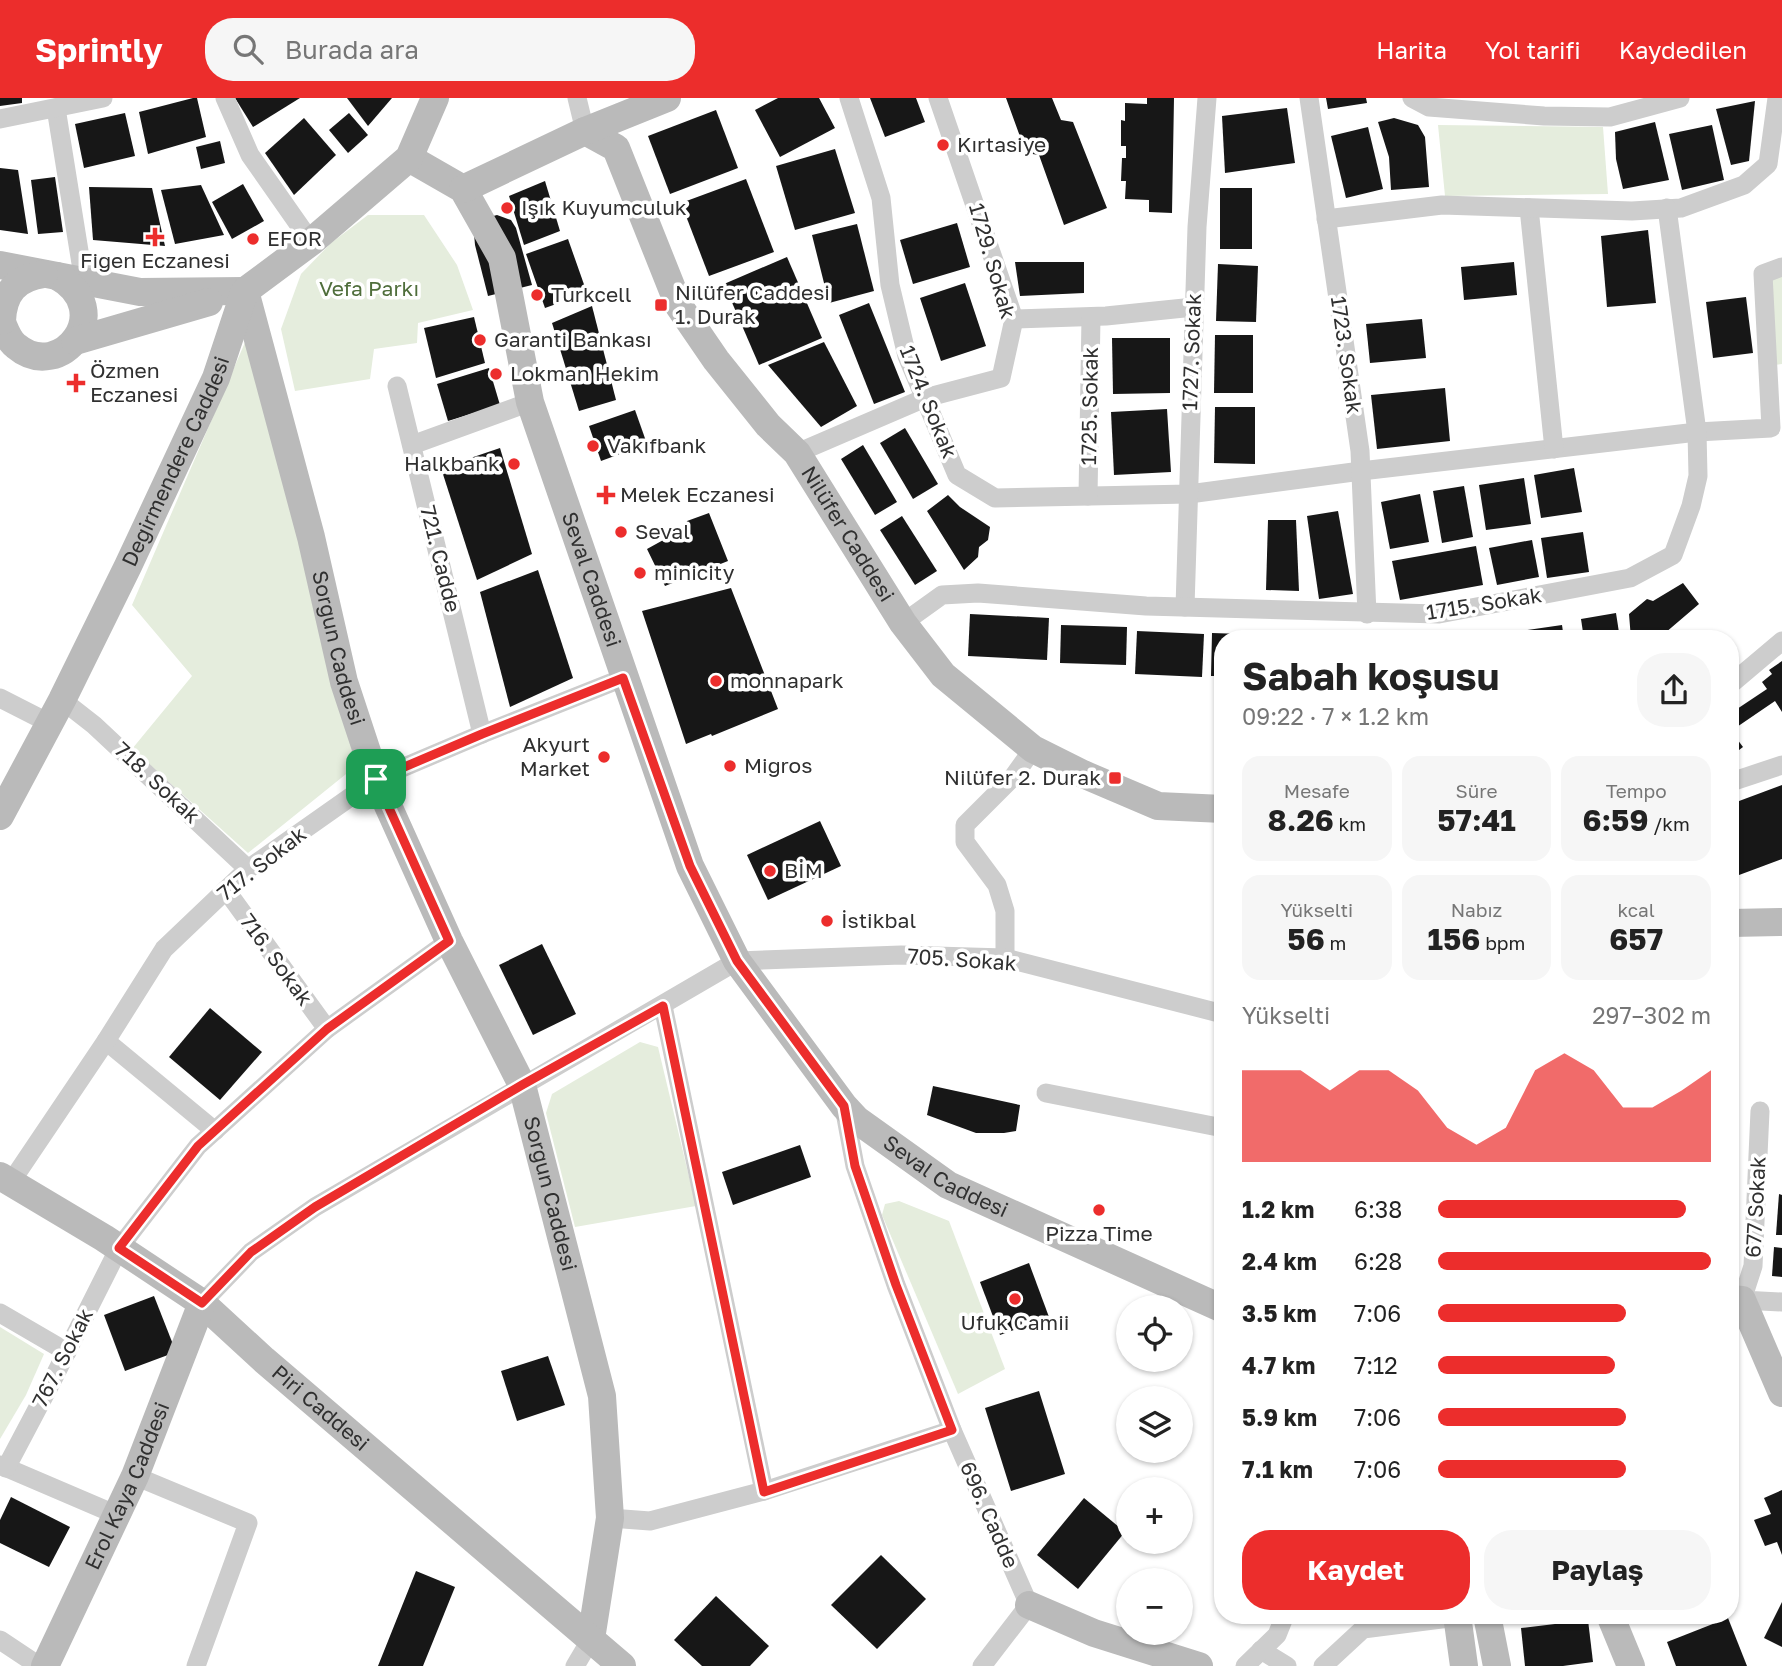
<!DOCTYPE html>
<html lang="tr">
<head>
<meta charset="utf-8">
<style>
	:root { --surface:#fff; --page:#f6f6f6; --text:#222; --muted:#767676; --accent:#ec2d2c }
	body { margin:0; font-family:"Golos Text",sans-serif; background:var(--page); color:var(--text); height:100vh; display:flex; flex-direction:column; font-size:26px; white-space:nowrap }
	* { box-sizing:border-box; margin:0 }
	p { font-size:23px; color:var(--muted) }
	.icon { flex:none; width:38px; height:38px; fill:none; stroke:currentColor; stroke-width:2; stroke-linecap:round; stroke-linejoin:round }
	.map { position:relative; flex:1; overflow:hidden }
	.sheet { position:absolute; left:1214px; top:532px; width:525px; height:994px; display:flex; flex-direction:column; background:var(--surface); border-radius:28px; box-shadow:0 2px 5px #0004 }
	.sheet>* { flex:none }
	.controls { position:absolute; left:1116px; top:1197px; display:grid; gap:14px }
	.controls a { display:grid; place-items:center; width:77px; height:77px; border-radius:50%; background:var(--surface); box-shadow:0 2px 5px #0004; font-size:35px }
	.pin { position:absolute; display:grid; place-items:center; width:60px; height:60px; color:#fff; margin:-30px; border-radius:14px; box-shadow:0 4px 10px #0006 }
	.round { display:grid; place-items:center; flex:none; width:74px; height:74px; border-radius:28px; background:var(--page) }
	.headline { display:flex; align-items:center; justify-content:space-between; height:119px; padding:0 28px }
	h1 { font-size:38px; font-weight:700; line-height:52px }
	.figures { display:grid; grid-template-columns:repeat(3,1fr); gap:10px; height:119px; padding:7px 28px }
	.figures div { display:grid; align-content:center; border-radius:18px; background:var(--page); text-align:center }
	.figures b { font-size:30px; font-weight:700 }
	.figures small { font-size:19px; font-weight:400 }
	.figures p { font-size:19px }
	.chart { height:196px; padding:14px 28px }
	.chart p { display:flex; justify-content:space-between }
	.chart svg { width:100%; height:126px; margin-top:7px; fill:var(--accent); opacity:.7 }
	.primary-button { display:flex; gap:14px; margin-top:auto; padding:14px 28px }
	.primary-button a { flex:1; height:80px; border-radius:28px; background:var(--accent); color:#fff; font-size:28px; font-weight:700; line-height:80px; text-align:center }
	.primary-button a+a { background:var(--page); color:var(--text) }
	ul { padding:0 28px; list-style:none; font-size:23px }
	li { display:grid; grid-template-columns:112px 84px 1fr; align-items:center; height:52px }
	li i { height:18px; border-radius:9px; background:var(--accent) }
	header { display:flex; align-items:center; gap:42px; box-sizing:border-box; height:98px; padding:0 35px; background:var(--accent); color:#fff }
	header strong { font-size:33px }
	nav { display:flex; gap:38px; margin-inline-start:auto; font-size:24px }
	.search { width:490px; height:63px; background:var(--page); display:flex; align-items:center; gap:18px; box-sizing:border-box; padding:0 24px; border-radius:28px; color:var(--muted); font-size:26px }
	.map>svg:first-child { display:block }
	.green { fill:#e5eddd }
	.building { fill:#171717 }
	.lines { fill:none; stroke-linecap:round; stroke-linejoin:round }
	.street { stroke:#cdcdcd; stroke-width:19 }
	.secondary { stroke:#bababa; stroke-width:28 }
	.route-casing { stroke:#fff; stroke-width:14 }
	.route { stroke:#ec2d2c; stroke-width:9 }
	.poi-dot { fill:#ec2d2c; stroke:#fff; stroke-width:2.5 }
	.labels { text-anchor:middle; stroke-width:7; stroke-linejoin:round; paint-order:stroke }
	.poi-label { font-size:21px; fill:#303030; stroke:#fff; text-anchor:start }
	.street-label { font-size:21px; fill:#303030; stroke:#fff }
	.park-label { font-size:21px; fill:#4f6e3b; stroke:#fff }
</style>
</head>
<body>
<header>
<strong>Sprintly</strong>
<div class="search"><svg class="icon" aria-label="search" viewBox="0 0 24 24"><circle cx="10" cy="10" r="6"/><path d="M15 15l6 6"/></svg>Burada ara</div>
<nav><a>Harita</a><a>Yol tarifi</a><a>Kaydedilen</a></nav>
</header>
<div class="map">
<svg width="1782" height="1568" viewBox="0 0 1782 1568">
	<rect width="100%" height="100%" fill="#fff"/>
	<g class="green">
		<path d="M1438 27 1603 29 1608 96 1445 98Z"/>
		<path d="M368 117H424L457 167 473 212 418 225 417 245 374 251 370 281 295 293 281 231 301 176 331 145Z"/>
		<path d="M1782 171V266L1775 267 1765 180Z"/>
		<path d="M249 235 356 668 248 755 132 651 192 578 132 507Z"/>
		<path d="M640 944 658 949 696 1108 575 1129 546 1015 552 996Z"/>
		<path d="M899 1103 949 1123 1005 1271 958 1296 882 1117 885 1106Z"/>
		<path d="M0 1229 44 1256 26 1297 0 1341Z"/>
	</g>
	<g class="building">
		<path d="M0 0H22V5L0 8Z"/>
		<path d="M193 0H197L206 39 148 56 139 14Z"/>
		<path d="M235 0H300L253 29Z"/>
		<path d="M347 0H392L368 28Z"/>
		<path d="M778 0H819L835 30 780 59 755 12Z"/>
		<path d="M870 0H916L925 24 885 39Z"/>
		<path d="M1006 0H1052L1061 22 1073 24 1107 110 1064 127 1039 57 1026 55Z"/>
		<path d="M1147 0H1174L1172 115 1149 114V102L1125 101 1126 83H1121L1122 60H1126V48H1121V22L1125 23V5L1147 6Z"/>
		<path d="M1326 0H1366L1367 5 1328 11Z"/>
		<path d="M1755 3 1749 63 1731 67 1716 11Z"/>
		<path d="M1287 10 1295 65 1225 75 1222 18Z"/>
		<path d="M716 12 738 70 670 96 648 38Z"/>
		<path d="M125 15 135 58 84 70 75 26Z"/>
		<path d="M349 15 368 37 348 55 329 32Z"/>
		<path d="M304 20 336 57 294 97 265 55Z"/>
		<path d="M1394 20 1418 27 1425 39 1429 89 1391 92 1389 59 1378 24Z"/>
		<path d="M1655 24 1669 82 1623 91 1616 61 1615 34Z"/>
		<path d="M1712 27 1724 82 1682 92 1669 36Z"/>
		<path d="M1368 29 1383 91 1346 100 1331 38Z"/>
		<path d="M220 43 225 65 201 71 196 49Z"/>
		<path d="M835 51 855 115 795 132 776 68Z"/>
		<path d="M0 70 18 72 28 136 0 132Z"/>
		<path d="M55 79 63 134 38 136 31 82Z"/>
		<path d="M746 81 774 154 709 178 681 105Z"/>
		<path d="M545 83 560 133 524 147 509 98Z"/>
		<path d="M243 86 264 123 232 141 212 104Z"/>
		<path d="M201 87 224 137 175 146 161 92Z"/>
		<path d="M89 89 152 90 165 148 93 142Z"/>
		<rect x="1220" y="90" width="32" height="61"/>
		<path d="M497 117 511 122 516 130 532 187 488 198 475 147 474 135 486 120Z"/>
		<path d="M957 125 970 169 913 186 900 142Z"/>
		<path d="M857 126 874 193 829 205 812 137Z"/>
		<path d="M1648 132 1656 205 1607 209 1601 138Z"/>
		<path d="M568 141 587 195 545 210 526 156Z"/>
		<path d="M787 159 822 240 759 267 724 186Z"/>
		<path d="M1015 164H1084V195L1020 198Z"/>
		<path d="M1514 164 1517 197 1464 202 1461 169Z"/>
		<path d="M1218 166 1258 168 1256 224 1216 223Z"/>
		<path d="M965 185 986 248 941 263 920 200Z"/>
		<path d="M1746 199 1753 255 1713 260 1706 204Z"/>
		<path d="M869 205 905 294 874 306 839 217Z"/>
		<path d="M592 208 616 302 579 313 552 225Z"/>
		<path d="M474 219 485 265 436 280 424 230Z"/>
		<path d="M1422 221 1426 260 1370 265 1366 226Z"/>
		<path d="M1215 237H1253V295H1214Z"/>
		<path d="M1112 240H1170V295L1113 296Z"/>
		<path d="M824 244 857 308 821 329 768 267Z"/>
		<path d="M489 270 500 307 448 323 437 286Z"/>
		<path d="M1445 290 1450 343 1377 351 1371 297Z"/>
		<path d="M1215 309H1255V366L1214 365Z"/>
		<path d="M1167 311 1171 374 1114 377 1111 314Z"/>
		<path d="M635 312 647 346 601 363 589 328Z"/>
		<path d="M905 330 938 386 913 401 880 345Z"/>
		<path d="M863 347 897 404 875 417 841 361Z"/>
		<path d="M500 350 532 456 477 482 441 370Z"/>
		<path d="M1574 370 1582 414 1541 420 1534 377Z"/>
		<path d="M1524 380 1531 426 1486 432 1479 387Z"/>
		<path d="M1464 388 1473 439 1442 445 1433 393Z"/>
		<path d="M1420 396 1429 444 1390 451 1381 404Z"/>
		<path d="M948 397 960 409 990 429 988 442 979 449 978 459 964 472 927 413Z"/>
		<path d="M1338 413 1353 496 1319 501 1307 418Z"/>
		<path d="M709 415 728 463 665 488 647 451 685 430 687 423Z"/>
		<path d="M902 418 937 473 915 487 880 432Z"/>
		<path d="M1268 422H1296L1299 493 1266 492Z"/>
		<path d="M1583 434 1589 474 1547 480 1541 440Z"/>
		<path d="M1532 442 1539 479 1497 487 1489 450Z"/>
		<path d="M1476 448 1483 487 1400 502 1392 463Z"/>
		<path d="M538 472 573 580 510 609 480 494Z"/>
		<path d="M1683 485 1699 506 1658 541H1631L1629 516 1647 501 1653 503Z"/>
		<path d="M731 490 778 611 712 638 711 636 686 646 642 513Z"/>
		<path d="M1616 515 1620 541H1584L1581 521Z"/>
		<path d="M970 516 1049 520 1047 562 968 558Z"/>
		<path d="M1061 527 1127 529 1126 567 1060 565Z"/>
		<path d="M1562 527 1564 541H1494V537Z"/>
		<path d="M1137 533 1204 536 1202 579 1135 576Z"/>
		<path d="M1212 535 1276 537V541H1223V578H1211Z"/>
		<path d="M1782 563V614L1775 603 1731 633 1743 649 1731 658V615L1767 591 1762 584 1772 576 1769 572Z"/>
		<path d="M1782 687V761L1731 780V706Z"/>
		<path d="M820 723 841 768 768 802 747 757Z"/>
		<path d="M542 846 576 916 533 937 499 867Z"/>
		<path d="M1731 876H1735L1736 917H1731Z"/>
		<path d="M210 910 262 954 220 1002 169 959Z"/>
		<path d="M933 988 1020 1007 1016 1033 1004 1035H976L927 1017Z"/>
		<path d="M800 1047 811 1079 733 1107 722 1074Z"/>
		<path d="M1779 1096 1782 1097V1137H1776Z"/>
		<path d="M1774 1149 1782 1150V1179L1772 1178Z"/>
		<path d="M1029 1165 1049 1219 1000 1237 980 1184Z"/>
		<path d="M154 1198 176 1254 125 1273 104 1217Z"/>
		<path d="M548 1258 565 1307 517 1323 501 1273Z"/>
		<path d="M1039 1293 1065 1376 1011 1393 985 1310Z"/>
		<path d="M1782 1392V1457L1777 1444 1765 1448 1754 1422 1771 1416 1764 1400Z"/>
		<path d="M11 1399 70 1429 49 1469 0 1445V1422Z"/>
		<path d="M1084 1400 1125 1434 1078 1491 1037 1457Z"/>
		<path d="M881 1457 926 1501 877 1551 831 1507Z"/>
		<path d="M416 1473 455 1489 423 1568H378Z"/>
		<path d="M716 1498 769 1548 750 1568H702L674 1542Z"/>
		<path d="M1782 1504V1549L1764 1540Z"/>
		<path d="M1728 1520 1747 1568H1676L1667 1544Z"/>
		<path d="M1588 1522 1593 1564 1563 1568H1525L1521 1530Z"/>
	</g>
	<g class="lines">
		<g class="street">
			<path d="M225 0 250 57 311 144"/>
			<path d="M577 0 585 33"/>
			<path d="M849 0 881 100 890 187 907 258 957 377 995 400 1189 396 1361 373 1697 334 1771 330 1763 176 1782 169"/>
			<path d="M1309 0 1360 353 1367 516"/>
			<path d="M1412 0 1429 9 1544 18 1610 19 1680 0"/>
			<path d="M56 10 84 184"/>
			<path d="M0 21 103 0"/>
			<path d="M1529 110 1554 351"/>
			<path d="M1326 121 1442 107 1632 113 1681 110 1744 87 1768 66 1777 0"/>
			<path d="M1014 221 1106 218 1194 209"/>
			<path d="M397 288 482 636"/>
			<path d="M412 347 530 304"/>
			<path d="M797 355 925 300 1001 280 1014 221 938 0"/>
			<path d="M1088 398 1091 219"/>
			<path d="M1185 509 1197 129 1207 0"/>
			<path d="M903 525 942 497 978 495 1146 508 1439 516 1630 480 1673 457 1691 408 1698 378 1697 334 1667 110"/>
			<path d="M1731 586 1782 543"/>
			<path d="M0 600 49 625"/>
			<path d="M62 602 94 627 248 771"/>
			<path d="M1731 684 1782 667"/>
			<path d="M226 792 327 931"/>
			<path d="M1005 860V813L997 787 965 744V727L1013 679 1033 651"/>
			<path d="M663 908 764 1393"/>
			<path d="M106 943 215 1033"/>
			<path d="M1046 995 1223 1030"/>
			<path d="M844 1009 855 1068 896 1187 952 1332 1029 1507 982 1568"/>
			<path d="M1760 1013 1753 1168 1742 1202 1782 1204"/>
			<path d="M11 1084 106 943 164 851 248 771 376 681 482 636 623 580"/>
			<path d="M202 1205 251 1154 315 1109 737 863 901 857 1005 860 1223 916"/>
			<path d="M0 1215 67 1254"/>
			<path d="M0 1367 117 1417"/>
			<path d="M6 1370 53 1281 119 1150 198 1048 327 931 449 843"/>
			<path d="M135 1378 248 1425 196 1568"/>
			<path d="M610 1420 650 1423 764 1393 952 1332"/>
			<path d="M0 1542 39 1568"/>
			<path d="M1261 1552 1287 1568"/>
			<path d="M575 1568 591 1541"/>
			<path d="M1245 1568 1277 1537 1285 1517"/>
			<path d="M1323 1568 1363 1531 1457 1519"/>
		</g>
		<g class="secondary">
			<path id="s1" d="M585 33 616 50 679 208 716 262 768 327 797 355 903 525 943 577 1033 651 1083 676 1158 708 1223 711"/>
			<path id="s2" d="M409 60 463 91 502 160 530 304 690 768 737 863 844 1008 857 1022 948 1087 1223 1211"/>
			<path d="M463 91 585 33 667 0"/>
			<path d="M0 167 140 194 245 193"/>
			<path id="s3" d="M245 193 311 439 344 584 376 681 449 843 522 987 602 1298 610 1420 591 1541"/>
			<path d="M0 220C5 230 7 241 16 248 61 286 118 212 57 178"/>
			<path d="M2 223C3 195 16 180 44 176"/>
			<path d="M75 243 209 204"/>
			<path id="s4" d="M0 718 62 602 128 468 216 280 245 193 311 144 409 60 435 0"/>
			<path d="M1731 825 1782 824"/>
			<path id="s5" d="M0 1078 104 1140 202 1205 264 1262 622 1568"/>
			<path d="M1731 1201 1742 1202 1782 1295"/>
			<path d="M1029 1507 1094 1535 1199 1568"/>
			<path d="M1457 1517 1464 1568"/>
			<path d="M1487 1517 1497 1568"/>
			<path d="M1610 1517 1631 1568"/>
			<path id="s6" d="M45 1568 135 1378 202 1205"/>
		</g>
	</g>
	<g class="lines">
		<g class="route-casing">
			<path id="route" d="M623 580 690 768 737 863 844 1008 855 1068 896 1187 952 1332 764 1394 663 908 522 987 315 1109 251 1154 202 1205 119 1150 198 1048 327 931 449 843 376 681 482 636Z"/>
		</g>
		<use href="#route" class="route"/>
	</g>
	<g class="poi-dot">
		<circle cx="943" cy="47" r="7"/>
		<circle cx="507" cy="110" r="7"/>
		<path d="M151.5 128.5h7v7h7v7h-7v7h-7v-7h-7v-7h7z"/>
		<circle cx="253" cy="141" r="7"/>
		<circle cx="537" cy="197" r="7"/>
		<rect x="654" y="200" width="14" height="14" rx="3.5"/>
		<circle cx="480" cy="242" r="7"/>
		<circle cx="496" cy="276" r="7"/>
		<path d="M72.5 274.5h7v7h7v7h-7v7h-7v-7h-7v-7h7z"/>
		<circle cx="593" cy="348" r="7"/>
		<circle cx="514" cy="366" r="7"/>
		<path d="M602.5 386.5h7v7h7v7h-7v7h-7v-7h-7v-7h7z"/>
		<circle cx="621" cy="434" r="7"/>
		<circle cx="640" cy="475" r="7"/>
		<circle cx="716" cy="583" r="7"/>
		<circle cx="604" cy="659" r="7"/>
		<circle cx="730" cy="668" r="7"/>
		<rect x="1108" y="673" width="14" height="14" rx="3.5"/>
		<circle cx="770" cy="773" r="7"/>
		<circle cx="827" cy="823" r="7"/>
		<circle cx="1099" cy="1112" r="7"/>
		<circle cx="1015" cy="1201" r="7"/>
	</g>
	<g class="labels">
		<g class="poi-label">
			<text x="957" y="54">Kırtasiye</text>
			<text x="521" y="117">Işık Kuyumculuk</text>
			<text x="267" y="148">EFOR</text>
			<text x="155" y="170" text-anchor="middle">Figen Eczanesi</text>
			<text x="675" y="202">Nilüfer Caddesi<tspan x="675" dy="24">1. Durak</tspan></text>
			<text x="551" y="204">Turkcell</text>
			<text x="494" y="249">Garanti Bankası</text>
			<text x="90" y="280">Özmen<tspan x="90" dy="24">Eczanesi</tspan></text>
			<text x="510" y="283">Lokman Hekim</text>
			<text x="607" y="355">Vakıfbank</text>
			<text x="500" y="373" text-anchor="end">Halkbank</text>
			<text x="620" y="404">Melek Eczanesi</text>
			<text x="635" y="441">Seval</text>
			<text x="654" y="482">minicity</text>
			<text x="730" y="590">monnapark</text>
			<text x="590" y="654" text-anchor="end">Akyurt<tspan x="590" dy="24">Market</tspan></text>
			<text x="744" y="675">Migros</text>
			<text x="1101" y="687" text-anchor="end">Nilüfer 2. Durak</text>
			<text x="784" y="780">BİM</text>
			<text x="841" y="830">İstikbal</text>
			<text x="1099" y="1143" text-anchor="middle">Pizza Time</text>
			<text x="1015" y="1232" text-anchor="middle">Ufuk Camii</text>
		</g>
		<g class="street-label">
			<text transform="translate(992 163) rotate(74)" y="7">1729. Sokak</text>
			<text transform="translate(1192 254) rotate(-88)" y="7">1727. Sokak</text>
			<text transform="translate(1346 257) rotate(82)" y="7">1723. Sokak</text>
			<text transform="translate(928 304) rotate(68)" y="7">1724. Sokak</text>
			<text transform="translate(1090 308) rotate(-89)" y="7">1725. Sokak</text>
			<text dy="7" stroke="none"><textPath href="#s4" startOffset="396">Değirmendere Caddesi</textPath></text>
			<text dy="7" stroke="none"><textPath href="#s1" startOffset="490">Nilüfer Caddesi</textPath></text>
			<text transform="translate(440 461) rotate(76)" y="7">721. Cadde</text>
			<text dy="7" stroke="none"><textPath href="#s2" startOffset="476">Seval Caddesi</textPath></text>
			<text transform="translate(1484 506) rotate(-9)" y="7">1715. Sokak</text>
			<text dy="7" stroke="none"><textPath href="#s3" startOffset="369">Sorgun Caddesi</textPath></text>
			<text transform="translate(157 685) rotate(43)" y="7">718. Sokak</text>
			<text transform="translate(262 766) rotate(-38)" y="7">717. Sokak</text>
			<text transform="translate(276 862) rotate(54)" y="7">716. Sokak</text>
			<text transform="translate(962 862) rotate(4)" y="7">705. Sokak</text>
			<text dy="7" stroke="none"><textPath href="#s2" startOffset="1190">Seval Caddesi</textPath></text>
			<text dy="7" stroke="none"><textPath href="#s3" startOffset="957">Sorgun Caddesi</textPath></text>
			<text transform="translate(1756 1109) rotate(-87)" y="7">677 Sokak</text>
			<text transform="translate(63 1260) rotate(-63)" y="7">767. Sokak</text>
			<text dy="7" stroke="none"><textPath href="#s5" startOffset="397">Piri Caddesi</textPath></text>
			<text dy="7" stroke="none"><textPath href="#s6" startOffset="198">Erol Kaya Caddesi</textPath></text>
			<text transform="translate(989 1417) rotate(66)" y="7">696. Cadde</text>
		</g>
		<g class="park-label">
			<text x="369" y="198">Vefa Parkı</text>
		</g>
	</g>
</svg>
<div class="controls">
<a><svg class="icon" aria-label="locate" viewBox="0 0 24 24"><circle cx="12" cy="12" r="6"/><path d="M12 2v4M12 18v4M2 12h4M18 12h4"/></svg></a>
<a><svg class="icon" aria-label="layers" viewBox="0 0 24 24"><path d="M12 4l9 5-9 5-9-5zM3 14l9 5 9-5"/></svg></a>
<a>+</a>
<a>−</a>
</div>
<div class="pin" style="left:376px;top:681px;background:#1e9e55"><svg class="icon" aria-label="arrive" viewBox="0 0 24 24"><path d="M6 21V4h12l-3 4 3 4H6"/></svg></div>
<section class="sheet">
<div class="headline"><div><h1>Sabah koşusu</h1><p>09:22 · 7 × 1.2 km</p></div><a class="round"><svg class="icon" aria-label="share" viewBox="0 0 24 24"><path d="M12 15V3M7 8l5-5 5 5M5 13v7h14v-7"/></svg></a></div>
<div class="figures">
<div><p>Mesafe</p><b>8.26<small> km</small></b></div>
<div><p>Süre</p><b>57:41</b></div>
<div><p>Tempo</p><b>6:59<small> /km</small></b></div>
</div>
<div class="figures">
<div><p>Yükselti</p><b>56<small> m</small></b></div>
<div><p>Nabız</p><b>156<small> bpm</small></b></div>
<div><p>kcal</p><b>657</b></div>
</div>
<div class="chart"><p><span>Yükselti</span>297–302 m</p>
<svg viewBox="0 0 160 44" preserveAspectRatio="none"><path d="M0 44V12L10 12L20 12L30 19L40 12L50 12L60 19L70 32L80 38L90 32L100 12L110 6L120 12L130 25L140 25L150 19L160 12V44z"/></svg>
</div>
<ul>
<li><b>1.2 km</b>6:38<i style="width:91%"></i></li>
<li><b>2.4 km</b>6:28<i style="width:100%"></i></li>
<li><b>3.5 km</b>7:06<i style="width:69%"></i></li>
<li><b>4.7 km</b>7:12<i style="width:65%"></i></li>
<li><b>5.9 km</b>7:06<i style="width:69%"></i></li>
<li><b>7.1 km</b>7:06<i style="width:69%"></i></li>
</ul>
<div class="primary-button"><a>Kaydet</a><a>Paylaş</a></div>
</section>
</div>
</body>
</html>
